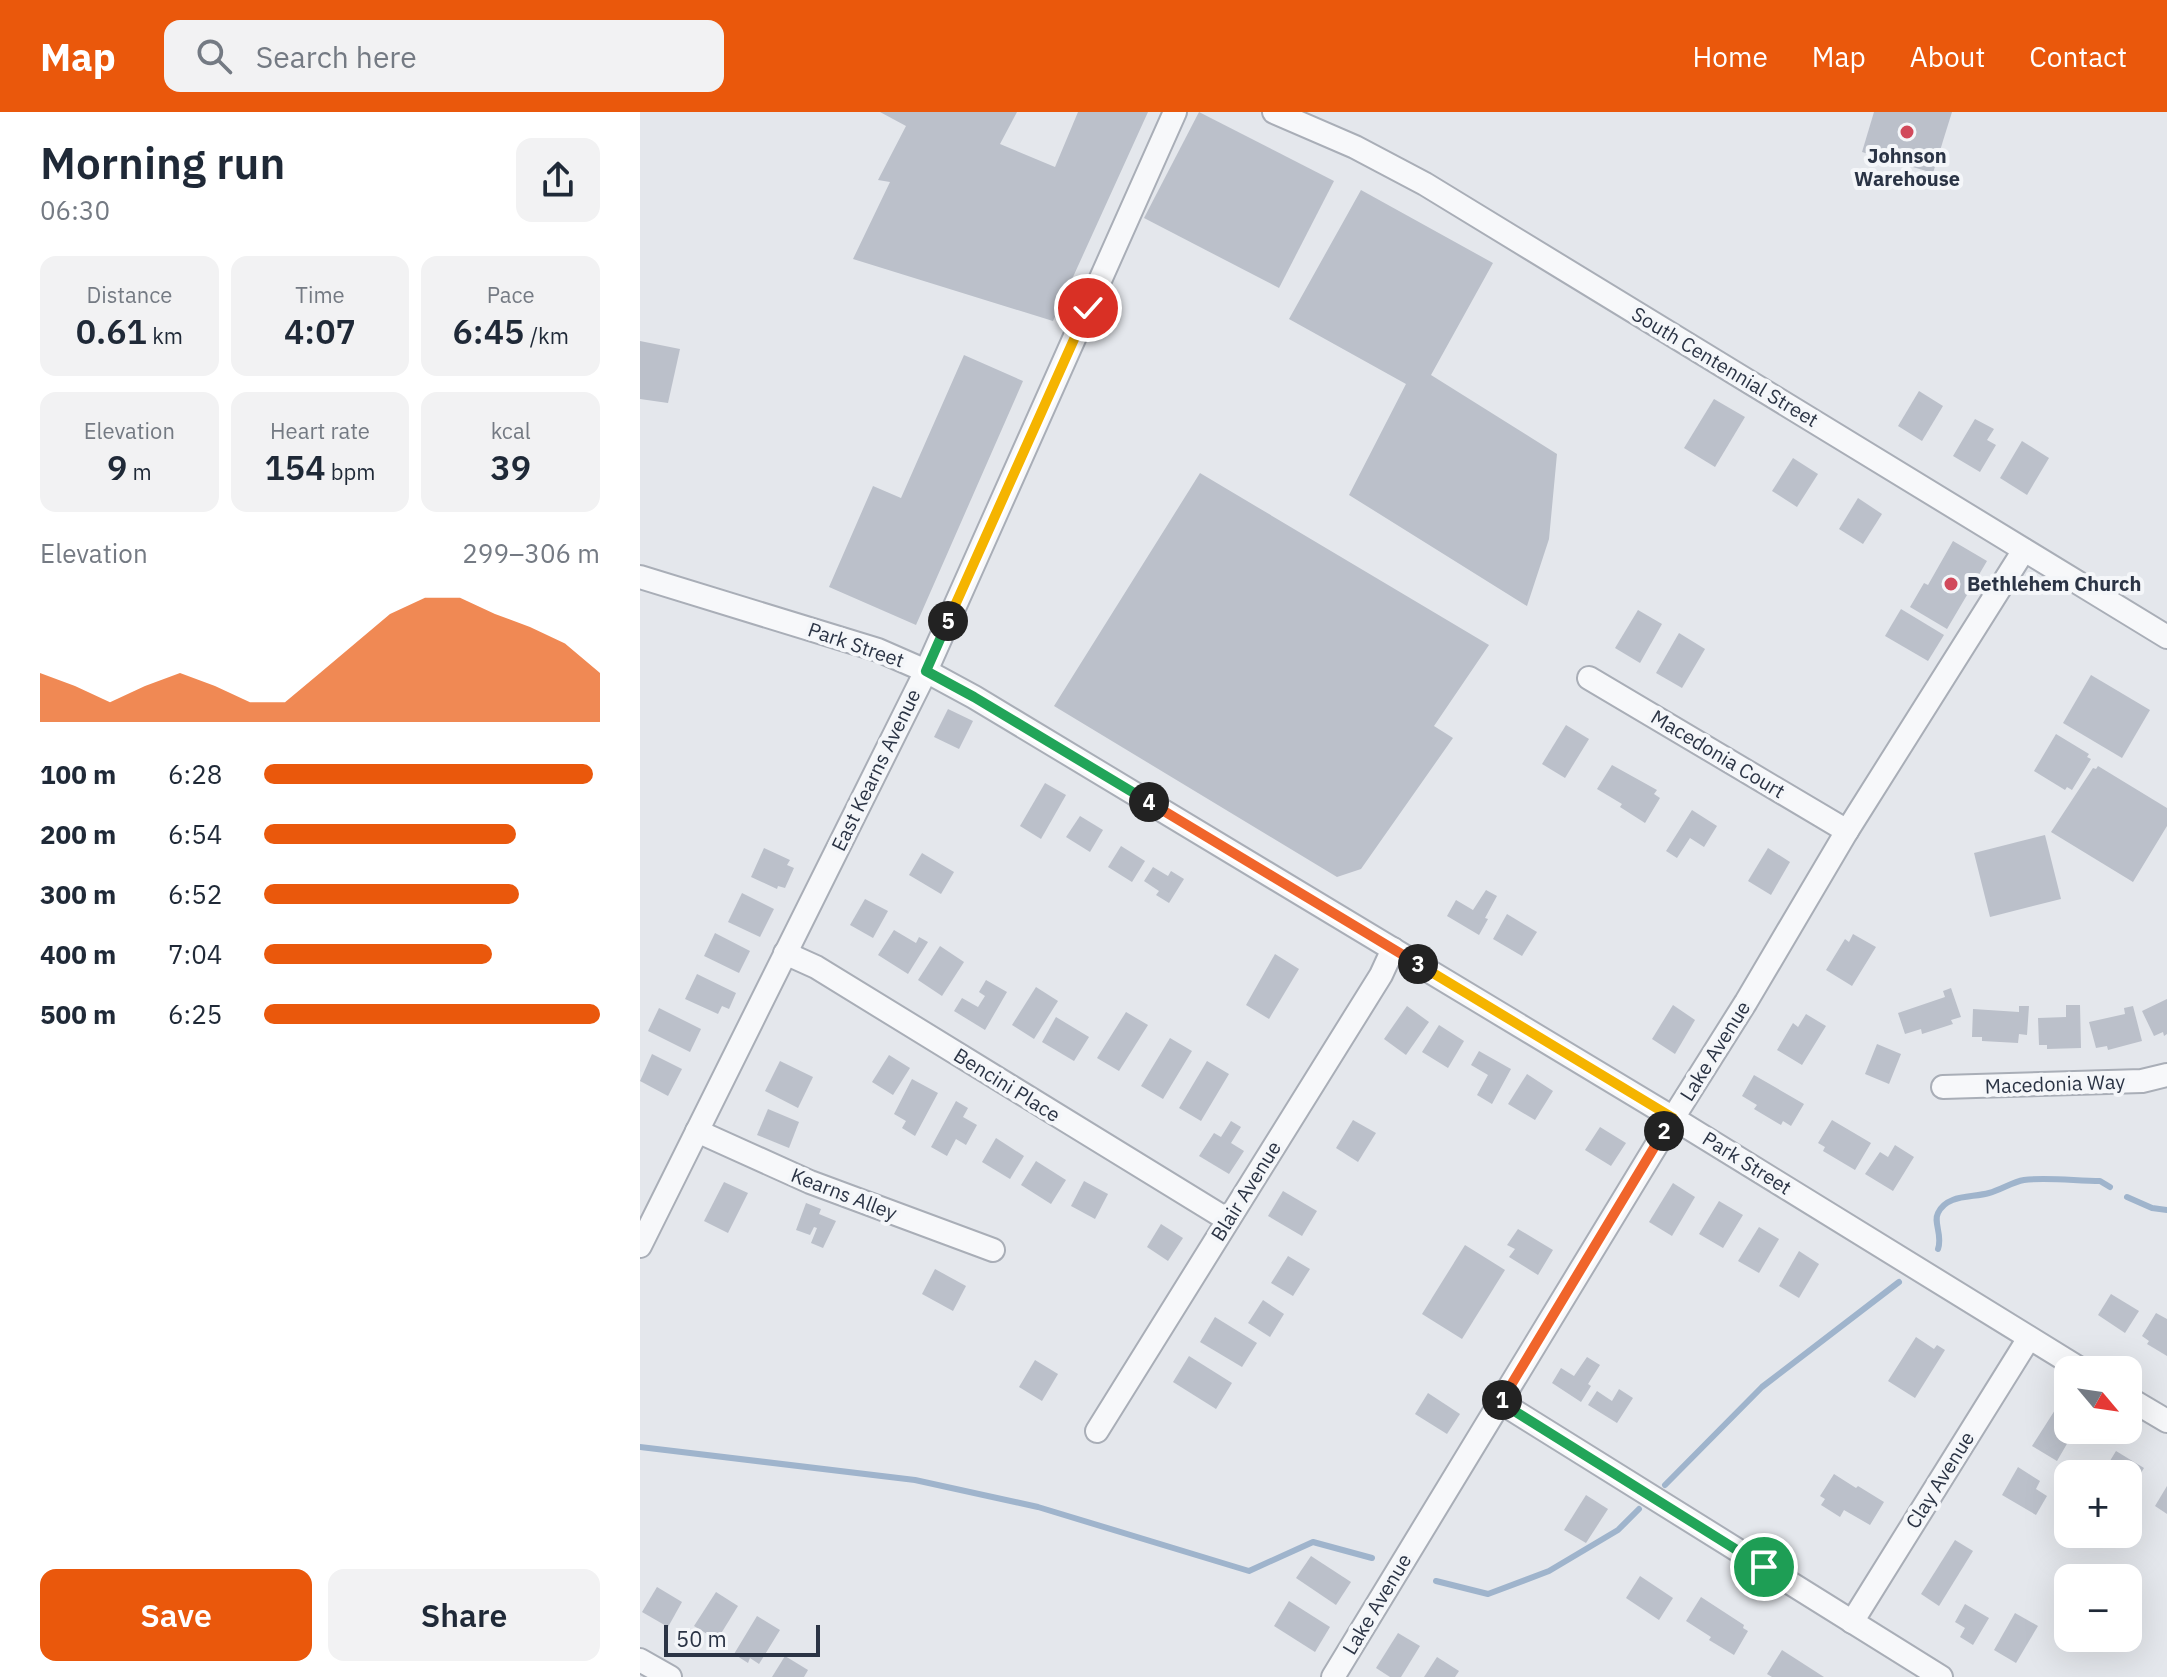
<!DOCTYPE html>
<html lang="en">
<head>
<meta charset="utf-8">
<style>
	:root { --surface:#fff; --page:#f2f2f3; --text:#1f2937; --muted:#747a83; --accent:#ea580c }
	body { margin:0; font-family:"IBM Plex Sans",sans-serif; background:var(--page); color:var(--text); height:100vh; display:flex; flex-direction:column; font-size:30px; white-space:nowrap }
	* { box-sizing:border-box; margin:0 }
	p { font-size:26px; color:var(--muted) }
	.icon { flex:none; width:44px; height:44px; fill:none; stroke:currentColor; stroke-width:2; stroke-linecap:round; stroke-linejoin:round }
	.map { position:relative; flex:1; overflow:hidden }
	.panel { display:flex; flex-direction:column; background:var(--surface); width:640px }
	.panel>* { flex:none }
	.needle { width:52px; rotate:119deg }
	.buttons { position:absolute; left:1414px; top:1244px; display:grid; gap:16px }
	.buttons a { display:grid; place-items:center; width:88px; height:88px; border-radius:16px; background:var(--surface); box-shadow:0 8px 32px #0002; font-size:40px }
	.scale { position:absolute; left:24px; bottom:20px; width:156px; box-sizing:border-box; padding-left:8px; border:4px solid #2b3445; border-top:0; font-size:22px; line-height:28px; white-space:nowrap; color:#2b3445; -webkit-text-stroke:6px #f4f6f9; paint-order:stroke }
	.pin { position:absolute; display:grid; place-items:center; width:68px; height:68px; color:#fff; margin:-34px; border:4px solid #fff; border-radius:50%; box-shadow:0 2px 8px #0007 }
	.km { position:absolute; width:40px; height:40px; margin:-20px; border-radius:50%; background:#222; color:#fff; font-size:22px; line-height:40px; text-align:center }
	.round { display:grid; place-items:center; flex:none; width:84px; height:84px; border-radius:16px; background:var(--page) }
	.headline { display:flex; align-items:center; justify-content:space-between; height:136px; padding:0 40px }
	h1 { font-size:44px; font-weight:600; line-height:60px }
	.figures { display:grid; grid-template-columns:repeat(3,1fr); gap:12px; height:136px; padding:8px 40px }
	.figures div { display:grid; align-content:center; border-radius:16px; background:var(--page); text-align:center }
	.figures b { font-size:34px; font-weight:600 }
	.figures small { font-size:22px; font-weight:400 }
	.figures p { font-size:22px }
	.chart { height:224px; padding:16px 40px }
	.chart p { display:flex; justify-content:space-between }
	.chart svg { width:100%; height:144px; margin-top:8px; fill:var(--accent); opacity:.7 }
	.action { display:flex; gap:16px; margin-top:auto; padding:16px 40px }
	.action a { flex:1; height:92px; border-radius:16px; background:var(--accent); color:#fff; font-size:32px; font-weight:600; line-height:92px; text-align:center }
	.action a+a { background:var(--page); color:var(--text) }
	ul { padding:0 40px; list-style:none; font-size:26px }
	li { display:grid; grid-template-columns:128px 96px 1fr; align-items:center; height:60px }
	li i { height:20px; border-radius:10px; background:var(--accent) }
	header { display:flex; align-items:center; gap:48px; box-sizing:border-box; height:112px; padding:0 40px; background:var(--accent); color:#fff }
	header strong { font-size:38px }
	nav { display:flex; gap:44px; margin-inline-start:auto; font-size:28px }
	.search { width:560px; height:72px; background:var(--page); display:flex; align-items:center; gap:20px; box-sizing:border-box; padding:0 28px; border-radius:16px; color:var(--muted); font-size:30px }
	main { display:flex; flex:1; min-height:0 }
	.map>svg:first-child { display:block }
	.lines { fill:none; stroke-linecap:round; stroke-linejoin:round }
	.stream { stroke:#9fb4cc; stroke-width:6 }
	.building { fill:#bbc0ca }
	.minor-casing { stroke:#a9aeb7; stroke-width:26 }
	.minor { stroke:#f7f8fa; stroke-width:22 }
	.split-1-casing { stroke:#fff; stroke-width:16 }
	.split-2-casing { stroke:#fff; stroke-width:16 }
	.split-3-casing { stroke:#fff; stroke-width:16 }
	.split-4-casing { stroke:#fff; stroke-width:16 }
	.split-5-casing { stroke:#fff; stroke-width:16 }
	.split-6-casing { stroke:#fff; stroke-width:16 }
	.split-1 { stroke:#22a559; stroke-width:10 }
	.split-2 { stroke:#f0652b; stroke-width:10 }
	.split-3 { stroke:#f5b400; stroke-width:10 }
	.split-4 { stroke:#f0652b; stroke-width:10 }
	.split-5 { stroke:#22a559; stroke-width:10 }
	.split-6 { stroke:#f5b400; stroke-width:10 }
	.poi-dot { fill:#d1495b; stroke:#f4f6f9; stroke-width:3 }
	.labels { text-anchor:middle; stroke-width:8; stroke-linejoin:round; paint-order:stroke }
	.poi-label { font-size:20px; font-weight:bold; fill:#2b3445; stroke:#f4f6f9 }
	.street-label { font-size:20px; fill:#2b3445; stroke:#f4f6f9 }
</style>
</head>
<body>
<header>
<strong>Map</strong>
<div class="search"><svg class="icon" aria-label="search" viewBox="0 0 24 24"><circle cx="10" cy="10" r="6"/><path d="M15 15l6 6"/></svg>Search here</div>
<nav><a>Home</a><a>Map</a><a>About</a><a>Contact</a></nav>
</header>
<main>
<section class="panel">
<div class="headline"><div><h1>Morning run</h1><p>06:30</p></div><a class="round"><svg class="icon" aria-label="share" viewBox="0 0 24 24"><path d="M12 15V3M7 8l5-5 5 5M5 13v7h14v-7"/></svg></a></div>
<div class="figures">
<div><p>Distance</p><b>0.61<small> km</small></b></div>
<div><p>Time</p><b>4:07</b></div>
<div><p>Pace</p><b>6:45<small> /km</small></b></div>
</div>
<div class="figures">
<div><p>Elevation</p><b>9<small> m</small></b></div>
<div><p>Heart rate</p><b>154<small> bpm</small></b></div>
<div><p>kcal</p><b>39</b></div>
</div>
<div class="chart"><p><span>Elevation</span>299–306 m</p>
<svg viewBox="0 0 160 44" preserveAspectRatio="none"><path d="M0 44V29L10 33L20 38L30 33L40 29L50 33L60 38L70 38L80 29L90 20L100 11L110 6L120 6L130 11L140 15L150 20L160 29V44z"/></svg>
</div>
<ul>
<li><b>100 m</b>6:28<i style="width:98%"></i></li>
<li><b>200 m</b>6:54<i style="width:75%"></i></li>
<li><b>300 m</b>6:52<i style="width:76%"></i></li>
<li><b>400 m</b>7:04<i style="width:68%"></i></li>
<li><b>500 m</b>6:25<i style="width:100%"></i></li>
</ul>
<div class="action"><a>Save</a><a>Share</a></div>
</section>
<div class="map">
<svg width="1527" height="1565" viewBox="0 0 1527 1565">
	<rect width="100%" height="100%" fill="#e4e7ec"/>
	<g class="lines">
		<g class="stream">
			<path d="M1487 1085 1512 1096 1527 1098"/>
			<path d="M1298 1137C1303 1123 1293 1111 1298 1101 1307 1082 1332 1086 1349 1081 1361 1078 1372 1070 1384 1068 1406 1065 1437 1069 1460 1069L1470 1075"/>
			<path d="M0 1335 275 1368 398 1395 609 1459 673 1430 732 1446"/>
			<path d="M1025 1373 1122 1275 1259 1170"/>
			<path d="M796 1469 848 1482 909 1459 978 1418 999 1397"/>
		</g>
	</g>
	<g class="building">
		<path d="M240 0H377L360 32 415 55 438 0H508L413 209 213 147 250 70 238 68 266 14Z"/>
		<path d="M559 0 694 69 639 176 504 106Z"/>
		<path d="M1234 0H1312L1293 61 1222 40Z"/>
		<path d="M721 78 853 151 791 263 917 342 909 427 887 494 709 383 766 272 649 207Z"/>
		<path d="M0 229 40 237 28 291 0 287Z"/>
		<path d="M324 243 383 269 276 513 189 475 233 374 261 386Z"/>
		<path d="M1279 279 1303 294 1282 329 1258 314Z"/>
		<path d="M1074 287 1105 305 1075 355 1044 336Z"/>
		<path d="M1335 307 1354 317 1347 328 1356 333 1340 360 1313 344Z"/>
		<path d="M1382 329 1409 346 1387 383 1360 366Z"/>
		<path d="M1153 346 1178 362 1157 395 1132 379Z"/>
		<path d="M560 361 849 533 794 614 813 626 721 757 697 765 414 594Z"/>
		<path d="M1218 386 1242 402 1223 432 1199 417Z"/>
		<path d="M1313 429 1347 449 1307 517 1270 495 1284 471 1288 473Z"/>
		<path d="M1261 497 1304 523 1288 549 1245 524Z"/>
		<path d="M998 498 1022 512 1000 551 975 536Z"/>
		<path d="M1039 521 1065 537 1042 576 1016 561Z"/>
		<path d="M1451 563 1510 598 1482 646 1423 611Z"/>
		<path d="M308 597 333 609 319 637 294 625Z"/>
		<path d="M926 613 949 627 925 666 902 652Z"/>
		<path d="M1416 622 1449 642 1447 645 1451 647 1432 678 1427 675 1425 678 1394 659Z"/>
		<path d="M972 653 1017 678 1014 682 1020 686 1005 711 980 695 982 692 957 677Z"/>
		<path d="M1458 654 1527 696V714L1493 770 1411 720 1453 656 1456 657Z"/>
		<path d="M405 671 426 683 401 727 380 714Z"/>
		<path d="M1052 698 1077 714 1064 735 1050 726 1037 746 1026 739Z"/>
		<path d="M440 704 463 718 450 740 426 725Z"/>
		<path d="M1405 723 1421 787 1350 805 1334 741Z"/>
		<path d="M481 734 505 749 492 770 468 755Z"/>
		<path d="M124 736 150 748 147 753 154 756 145 776 138 774 137 777 111 765Z"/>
		<path d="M1128 736 1150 750 1131 783 1108 769Z"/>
		<path d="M282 741 314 760 301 782 269 763Z"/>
		<path d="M513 755 528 764 531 759 544 767 529 791 516 783 519 779 504 769Z"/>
		<path d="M846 778 857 784 845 806 848 807 839 823 807 804 816 788 833 798Z"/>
		<path d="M102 781 134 797 120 825 88 810Z"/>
		<path d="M225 787 248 799 233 826 210 813Z"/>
		<path d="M867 802 897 820 882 844 853 827Z"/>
		<path d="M254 818 276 831 279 825 288 830 268 862 238 843Z"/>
		<path d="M75 821 110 839 99 861 64 844Z"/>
		<path d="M1213 822 1236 835 1212 874 1186 858 1205 827 1209 830Z"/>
		<path d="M300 834 324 850 302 884 278 868Z"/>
		<path d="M635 842 659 857 629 907 606 893Z"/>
		<path d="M57 862 96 881 89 897 82 894 78 902 45 887Z"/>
		<path d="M346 868 367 880 345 918 314 899 322 886 338 895 345 884 339 880Z"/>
		<path d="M396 875 418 889 394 927 372 913Z"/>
		<path d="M1311 876 1321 905 1311 908 1313 912 1282 922 1281 917 1265 922 1258 901 1305 885 1303 879Z"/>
		<path d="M1527 887V922L1524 924 1523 920 1514 924 1502 899Z"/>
		<path d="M1033 893 1055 908 1035 942 1012 927Z"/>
		<path d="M1426 893H1440L1441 936 1407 937V933H1399L1398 906 1426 905Z"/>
		<path d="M767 894 789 910 766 943 744 927Z"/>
		<path d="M1379 894H1389L1387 923 1379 922 1378 931 1342 929V925H1332L1333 897 1379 900Z"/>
		<path d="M1493 894 1502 929 1468 938 1467 934 1456 936 1449 910 1485 902 1484 896Z"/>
		<path d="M19 896 61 917 50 940 8 919Z"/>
		<path d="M486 900 508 913 479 959 457 946Z"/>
		<path d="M1166 902 1186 914 1162 953 1137 938 1153 911 1158 915Z"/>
		<path d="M416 905 449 925 434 949 402 930Z"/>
		<path d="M799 913 824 929 808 956 782 940Z"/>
		<path d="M530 926 552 939 523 987 501 974Z"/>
		<path d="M1237 932 1261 942 1249 972 1225 962Z"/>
		<path d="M839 939 871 957 852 992 837 983 848 963 831 953Z"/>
		<path d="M12 942 42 957 28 984 0 969Z"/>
		<path d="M249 943 270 956 253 983 232 970Z"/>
		<path d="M140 949 173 965 158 996 125 979Z"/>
		<path d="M567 949 589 962 561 1009 539 996Z"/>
		<path d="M887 962 913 979 895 1008 868 992Z"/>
		<path d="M1114 963 1164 992 1151 1014 1143 1009 1141 1013 1114 997 1117 993 1102 984Z"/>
		<path d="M272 967 298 981 275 1024 262 1016 266 1009 254 1002Z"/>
		<path d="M316 989 328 996 323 1005 337 1013 326 1033 316 1027 307 1044 291 1035Z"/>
		<path d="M128 997 159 1010 149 1036 117 1023Z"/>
		<path d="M713 1008 736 1021 718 1050 696 1036Z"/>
		<path d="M1192 1008 1231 1031 1215 1058 1183 1039 1185 1035 1178 1031Z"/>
		<path d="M591 1009 601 1015 591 1031 604 1039 589 1062 559 1044 574 1021 581 1025Z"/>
		<path d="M960 1015 986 1031 971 1054 945 1038Z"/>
		<path d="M356 1026 384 1044 370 1067 342 1050Z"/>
		<path d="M1255 1033 1274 1045 1253 1079 1225 1062 1240 1040 1248 1045Z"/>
		<path d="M396 1049 426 1068 411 1092 381 1073Z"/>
		<path d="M444 1069 468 1082 455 1107 431 1094Z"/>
		<path d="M84 1070 108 1081 88 1121 64 1109Z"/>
		<path d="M1033 1071 1055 1085 1032 1124 1009 1110Z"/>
		<path d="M643 1079 677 1099 662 1124 628 1104Z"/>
		<path d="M1079 1089 1103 1103 1083 1136 1059 1122Z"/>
		<path d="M166 1091 181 1097 179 1102 196 1109 183 1136 171 1131 177 1116 174 1115 170 1123 156 1118Z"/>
		<path d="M521 1112 543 1126 528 1149 507 1135Z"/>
		<path d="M1119 1115 1139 1127 1119 1161 1098 1149Z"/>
		<path d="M878 1117 913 1138 898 1163 869 1145 875 1137 867 1133Z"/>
		<path d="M825 1133 865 1158 822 1227 782 1202Z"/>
		<path d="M1159 1139 1179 1152 1159 1186 1139 1174Z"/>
		<path d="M648 1144 670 1157 653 1184 631 1171Z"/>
		<path d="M295 1157 326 1174 313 1199 282 1182Z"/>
		<path d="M1471 1182 1499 1199 1485 1221 1458 1203Z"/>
		<path d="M623 1188 644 1202 630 1225 608 1211Z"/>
		<path d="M1516 1201 1527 1207V1244L1507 1232 1509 1229 1502 1224Z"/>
		<path d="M575 1205 617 1231 602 1255 560 1230Z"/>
		<path d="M1276 1225 1294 1237 1297 1233 1305 1238 1275 1286 1248 1269Z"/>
		<path d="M549 1244 592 1271 576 1297 533 1270Z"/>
		<path d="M947 1245 960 1253 948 1272 951 1274 941 1290 912 1271 921 1256 934 1264Z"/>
		<path d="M395 1248 418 1262 402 1289 379 1275Z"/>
		<path d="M979 1277 993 1286 977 1311 948 1293 957 1279 972 1289Z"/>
		<path d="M788 1281 820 1302 807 1322 775 1302Z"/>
		<path d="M1415 1298 1428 1306V1318H1435L1417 1349 1392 1334Z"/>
		<path d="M1476 1339 1504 1356 1490 1379 1488 1378V1362H1462Z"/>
		<path d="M1378 1355 1400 1369 1396 1377 1407 1384 1396 1403 1362 1383Z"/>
		<path d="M1194 1362 1216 1376 1218 1374 1244 1390 1230 1413 1204 1398 1200 1405 1181 1393 1185 1387 1180 1384Z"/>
		<path d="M1527 1374V1402L1515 1394Z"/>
		<path d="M946 1383 968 1397 946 1431 924 1418Z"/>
		<path d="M1315 1428 1333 1439 1299 1494 1281 1482Z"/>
		<path d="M671 1444 711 1470 696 1493 656 1466Z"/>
		<path d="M1000 1464 1033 1486 1019 1508 986 1486Z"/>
		<path d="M17 1475 42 1490 28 1515 2 1500Z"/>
		<path d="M76 1480 98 1494 77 1528 54 1514Z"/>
		<path d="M1061 1485 1104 1513 1103 1516 1108 1519 1094 1543 1069 1528 1071 1525 1046 1509Z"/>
		<path d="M649 1489 690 1515 675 1540 634 1514Z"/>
		<path d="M1325 1492 1349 1506 1333 1533 1320 1525 1325 1516 1315 1510Z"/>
		<path d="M1375 1501 1398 1514 1376 1551 1354 1538Z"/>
		<path d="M117 1504 140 1518 119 1552 110 1546 108 1551 94 1542Z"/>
		<path d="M758 1521 780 1534 761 1565H750L736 1556Z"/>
		<path d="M1142 1538 1184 1565H1132L1127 1562Z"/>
		<path d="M145 1544 168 1558 164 1565H132Z"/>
		<path d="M797 1545 819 1559 815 1565H784Z"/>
	</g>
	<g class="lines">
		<g class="minor-casing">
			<g id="minor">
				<path d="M634 0 715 35 785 72 1527 525"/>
				<path d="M0 465 238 538 286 559 334 585 1033 1006 1442 1258"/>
				<path d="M949 566 1207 719"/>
				<path d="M145 841 176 855 588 1108"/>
				<path d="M1303 975 1502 969 1527 963"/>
				<path d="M57 1019 170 1070 353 1138"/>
				<path d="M0 1134 286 559 535 0"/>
				<path d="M1488 1286 1527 1309"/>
				<path d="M860 1290 1301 1565"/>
				<path d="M457 1319 741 863 753 837"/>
				<path d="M1212 1510 1389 1226"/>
				<path d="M0 1548 30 1565"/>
				<path d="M693 1565 1033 1006 1106 890 1207 719 1384 438"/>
			</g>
		</g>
		<use href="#minor" class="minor"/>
	</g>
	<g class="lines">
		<g class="split-1-casing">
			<path id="split-1" d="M862 1288 860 1290 1124 1455"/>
		</g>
		<g class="split-2-casing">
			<path id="split-2" d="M862 1288 1024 1019"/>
		</g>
		<g class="split-3-casing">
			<path id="split-3" d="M778 852 1033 1006 1024 1019"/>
		</g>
		<g class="split-4-casing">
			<path id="split-4" d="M509 690 778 852"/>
		</g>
		<g class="split-5-casing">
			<path id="split-5" d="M308 509 286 559 334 585 509 690"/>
		</g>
		<g class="split-6-casing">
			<path id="split-6" d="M308 509 448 196"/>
		</g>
		<use href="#split-1" class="split-1"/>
		<use href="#split-2" class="split-2"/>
		<use href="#split-3" class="split-3"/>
		<use href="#split-4" class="split-4"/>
		<use href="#split-5" class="split-5"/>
		<use href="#split-6" class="split-6"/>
	</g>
	<g class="poi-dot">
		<circle cx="1267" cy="20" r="8"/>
		<circle cx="1311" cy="472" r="8"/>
	</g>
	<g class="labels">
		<g class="poi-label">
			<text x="1267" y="51">Johnson<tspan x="1267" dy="23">Warehouse</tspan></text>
			<text x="1327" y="479" text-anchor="start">Bethlehem Church</text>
		</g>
		<g class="street-label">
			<text transform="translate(1085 255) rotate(31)" y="7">South Centennial Street</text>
			<text transform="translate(216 533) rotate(19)" y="7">Park Street</text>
			<text transform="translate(1078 642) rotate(31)" y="7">Macedonia Court</text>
			<text transform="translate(236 658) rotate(-64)" y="7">East Kearns Avenue</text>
			<text transform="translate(1075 939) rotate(-58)" y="7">Lake Avenue</text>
			<text transform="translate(1415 972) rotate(-2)" y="7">Macedonia Way</text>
			<text transform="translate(367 973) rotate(32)" y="7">Bencini Place</text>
			<text transform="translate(1107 1051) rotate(32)" y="7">Park Street</text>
			<text transform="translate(606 1079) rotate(-58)" y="7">Blair Avenue</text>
			<text transform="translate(204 1082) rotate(21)" y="7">Kearns Alley</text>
			<text transform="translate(1300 1368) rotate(-58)" y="7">Clay Avenue</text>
			<text transform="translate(737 1492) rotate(-59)" y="7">Lake Avenue</text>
		</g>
	</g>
</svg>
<div class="buttons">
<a><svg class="needle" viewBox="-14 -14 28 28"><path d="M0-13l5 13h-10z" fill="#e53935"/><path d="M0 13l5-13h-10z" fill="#747a83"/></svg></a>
<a>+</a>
<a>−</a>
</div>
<div class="scale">50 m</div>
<div class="pin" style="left:1124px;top:1455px;background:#1e9e55"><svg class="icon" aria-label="arrive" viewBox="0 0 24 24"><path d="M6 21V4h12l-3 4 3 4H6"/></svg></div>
<div class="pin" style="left:448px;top:196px;background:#d93025"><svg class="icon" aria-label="check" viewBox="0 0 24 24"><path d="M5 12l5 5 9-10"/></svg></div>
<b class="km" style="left:862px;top:1288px">1</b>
<b class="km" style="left:1024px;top:1019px">2</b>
<b class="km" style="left:778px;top:852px">3</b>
<b class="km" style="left:509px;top:690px">4</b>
<b class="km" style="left:308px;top:509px">5</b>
</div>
</main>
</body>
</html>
